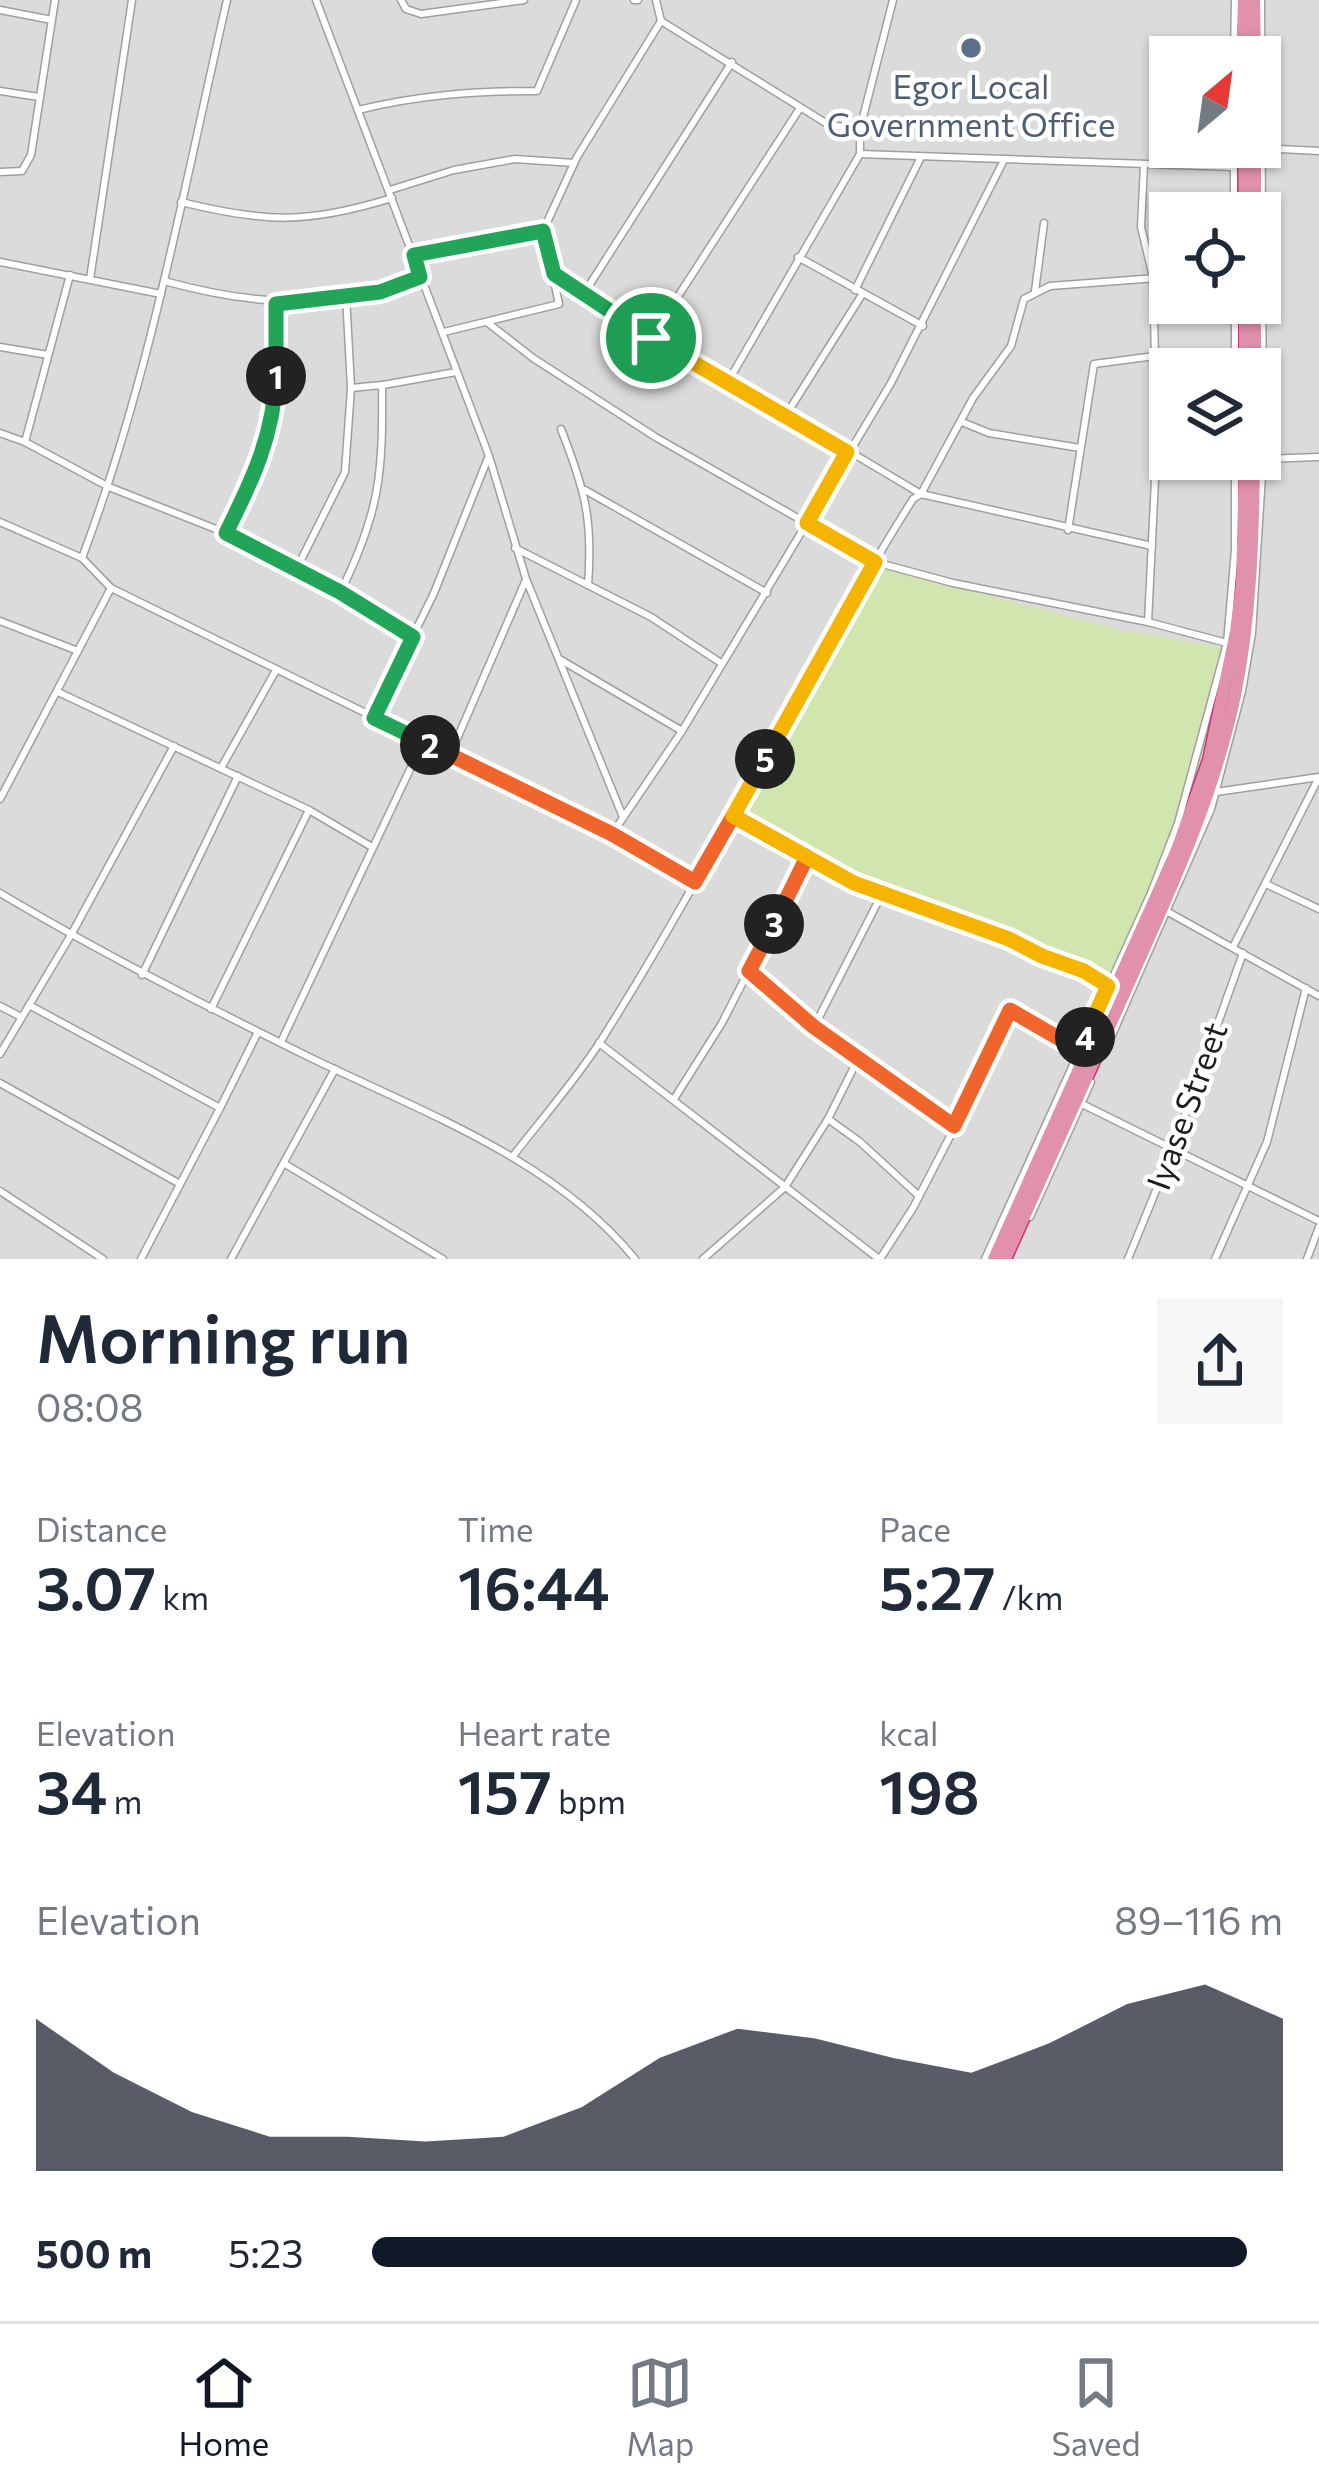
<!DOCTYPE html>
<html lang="en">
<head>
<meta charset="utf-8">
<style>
	:root { --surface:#fff; --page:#f6f6f7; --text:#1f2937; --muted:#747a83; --line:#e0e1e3; --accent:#111827 }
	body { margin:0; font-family:Commissioner,sans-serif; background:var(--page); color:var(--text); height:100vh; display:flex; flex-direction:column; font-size:45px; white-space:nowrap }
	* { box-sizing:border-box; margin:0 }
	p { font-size:39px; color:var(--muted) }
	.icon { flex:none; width:66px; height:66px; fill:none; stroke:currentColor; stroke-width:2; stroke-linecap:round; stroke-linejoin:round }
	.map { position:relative; height:1259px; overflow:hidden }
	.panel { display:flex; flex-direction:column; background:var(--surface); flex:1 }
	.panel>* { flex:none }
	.needle { width:78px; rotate:29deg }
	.tools { position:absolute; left:1149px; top:36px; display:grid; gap:24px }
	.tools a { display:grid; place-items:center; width:132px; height:132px; border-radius:0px; background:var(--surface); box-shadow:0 3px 9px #0004; font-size:60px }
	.pin { position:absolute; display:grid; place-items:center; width:102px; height:102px; color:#fff; margin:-51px; border:6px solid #fff; border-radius:50%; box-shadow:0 3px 12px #0007 }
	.km { position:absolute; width:60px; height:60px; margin:-30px; border-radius:50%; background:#222; color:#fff; font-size:33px; line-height:60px; text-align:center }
	.round { display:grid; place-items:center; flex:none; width:126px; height:126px; border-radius:0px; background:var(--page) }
	.overview { display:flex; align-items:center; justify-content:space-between; height:204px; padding:0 36px }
	h1 { font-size:66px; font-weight:600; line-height:90px }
	.figures { display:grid; grid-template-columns:repeat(3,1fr); gap:18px; height:204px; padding:12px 36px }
	.figures div { display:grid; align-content:center }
	.figures b { font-size:60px; font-weight:600 }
	.figures small { font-size:33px; font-weight:400 }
	.figures p { font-size:33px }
	.chart { height:336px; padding:24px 36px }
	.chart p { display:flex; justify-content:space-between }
	.chart svg { width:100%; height:216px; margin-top:12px; fill:var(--accent); opacity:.7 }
	ul { padding:0 36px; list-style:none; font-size:39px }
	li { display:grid; grid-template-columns:192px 144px 1fr; align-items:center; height:90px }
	li i { height:30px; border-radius:15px; background:var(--accent) }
	.dock { display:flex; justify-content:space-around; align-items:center; height:168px; border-top:3px solid var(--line); background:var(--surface); font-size:33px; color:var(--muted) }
	.dock a { display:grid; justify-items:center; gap:6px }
	.dock .current { color:var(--accent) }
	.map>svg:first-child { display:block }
	.residential { fill:#dcdbdb; fill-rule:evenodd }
	.grass { fill:#d1e6ae }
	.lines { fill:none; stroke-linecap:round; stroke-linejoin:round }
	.street-casing { stroke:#9f9f9f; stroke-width:9 }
	.highway-casing { stroke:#cf2f7b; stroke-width:15 }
	.street { stroke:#fff; stroke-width:6 }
	.highway { stroke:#e191ab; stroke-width:12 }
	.split-1-casing { stroke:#fff; stroke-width:24 }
	.split-2-casing { stroke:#fff; stroke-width:24 }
	.split-3-casing { stroke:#fff; stroke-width:24 }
	.split-4-casing { stroke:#fff; stroke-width:24 }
	.split-5-casing { stroke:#fff; stroke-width:24 }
	.split-6-casing { stroke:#fff; stroke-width:24 }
	.split-1 { stroke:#22a559; stroke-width:15 }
	.split-2 { stroke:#22a559; stroke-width:15 }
	.split-3 { stroke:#f0652b; stroke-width:15 }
	.split-4 { stroke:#f0652b; stroke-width:15 }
	.split-5 { stroke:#f5b400; stroke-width:15 }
	.split-6 { stroke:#f5b400; stroke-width:15 }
	.service-dot { fill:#5c6f8a; stroke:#fff; stroke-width:4.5 }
	.labels { text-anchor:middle; stroke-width:9; stroke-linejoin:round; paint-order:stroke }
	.service-label { font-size:33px; fill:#4e5e75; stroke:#fff }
	.street-label { font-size:33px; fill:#1e1e1e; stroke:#fff }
</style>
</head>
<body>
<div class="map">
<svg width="1319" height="1259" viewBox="0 0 1319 1259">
	<rect width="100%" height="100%" fill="#eeeae5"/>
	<path class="residential" d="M0 0H1319V1259H0ZM1170 57H1260V147H1170ZM1170 213H1260V303H1170ZM1170 369H1260V459H1170Z"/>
	<path class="grass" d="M881 567 1117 629 1227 649C1207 767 1164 876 1113 984L1045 945 921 904 865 879 792 842 742 808 793 726Z"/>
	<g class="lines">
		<g class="street-casing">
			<g id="street">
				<path d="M316 0 489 456 526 579 623 817"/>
				<path d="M401 0 406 9 421 14 524 0"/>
				<path d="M634 0H638"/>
				<path d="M656 0 661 21 829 125 860 129"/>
				<path d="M0 10 52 20"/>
				<path d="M1234 57 1235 0"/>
				<path d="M0 91 39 97"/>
				<path d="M358 110C419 95 475 91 537 91L576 0"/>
				<path d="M1234 147V213"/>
				<path d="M1262 148 1319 151"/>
				<path d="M860 154 1234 167"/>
				<path d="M1144 165 1141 227 1153 277 1157 439 1148 622"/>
				<path d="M0 172 22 171 31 155 55 0"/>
				<path d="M390 190 454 170 515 159 574 163"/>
				<path d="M181 202C266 223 308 224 392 198"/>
				<path d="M414 255 543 231 577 157 661 21"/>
				<path d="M798 257 923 326"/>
				<path d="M0 262 161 294"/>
				<path d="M553 275 583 295 732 62"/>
				<path d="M90 279 132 0"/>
				<path d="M164 281C255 306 330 311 420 277"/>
				<path d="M855 290 921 157"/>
				<path d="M1035 291 1044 223"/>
				<path d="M583 295 729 380 860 154V129L893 0"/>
				<path d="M1235 303V369"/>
				<path d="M488 323 533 358 657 438 875 562 953 583 1148 622 1227 643"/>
				<path d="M444 332 559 304 543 231"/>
				<path d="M651 338 800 108"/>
				<path d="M0 347 48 355"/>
				<path d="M729 380 921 494 1152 546"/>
				<path d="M383 385 456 372"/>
				<path d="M786 415 863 293"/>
				<path d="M962 422 989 433 1080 448"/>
				<path d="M561 429C585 490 593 519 588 585"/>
				<path d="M0 433 25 442 109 487 226 533 340 593 413 637"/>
				<path d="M25 442 70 275"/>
				<path d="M1157 453H1170"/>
				<path d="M1263 459 1319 457"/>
				<path d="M585 490 767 593"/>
				<path d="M0 522 82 558 111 588 612 834 695 882"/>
				<path d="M1068 530 1094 364 1155 356"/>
				<path d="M226 533C242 502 260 471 269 437 279 394 276 347 276 304"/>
				<path d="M515 548 651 617 721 663"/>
				<path d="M82 558C150 378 184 187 227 0"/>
				<path d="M295 572 345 472 351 388 346 295"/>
				<path d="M340 593C380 512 383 474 382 385L351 388"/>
				<path d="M0 621 78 651"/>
				<path d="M561 660 682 731"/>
				<path d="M58 692 309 810 372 847"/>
				<path d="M373 718 434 593 488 458"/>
				<path d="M450 755 525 582"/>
				<path d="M221 768 275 672"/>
				<path d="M1216 792 1319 777"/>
				<path d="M0 799 111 588"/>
				<path d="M733 816 854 883 1009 939 1042 956 1084 971 1108 986"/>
				<path d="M612 834 682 731 891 383 1004 160"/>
				<path d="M1266 884 1319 909"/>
				<path d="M0 893C101 953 204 1005 309 1057 422 1112 554 1159 635 1259"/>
				<path d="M1168 912 1319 996"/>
				<path d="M1233 947 1319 777"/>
				<path d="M749 971 814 1027 954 1126"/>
				<path d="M142 975 238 776"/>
				<path d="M29 1005 220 1108 141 1259"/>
				<path d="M0 1006 21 1017"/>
				<path d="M211 1009 309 810"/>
				<path d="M814 1027 883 892"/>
				<path d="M281 1042 423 742"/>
				<path d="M1109 1042 1211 809 1242 691 1252 633 1263 459 1261 0"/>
				<path d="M599 1043 879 1259"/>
				<path d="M0 1054 71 935 174 746"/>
				<path d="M0 1083 180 1184"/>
				<path d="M674 1099 722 1023 807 857"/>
				<path d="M1082 1104 1319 1221"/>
				<path d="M220 1108 258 1032"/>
				<path d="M828 1119 860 1142 919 1196"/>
				<path d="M513 1156C543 1117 576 1080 602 1039 713 864 803 674 913 499L921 494 973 398 1011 346 1024 299 1050 286 1170 277"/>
				<path d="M285 1164 443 1259"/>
				<path d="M0 1191 103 1259"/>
				<path d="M1030 1217 1091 1082"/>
				<path d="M231 1259 335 1069"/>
				<path d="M703 1259 785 1187 828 1119 857 1061"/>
				<path d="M880 1259 913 1208 989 1061 1010 1010 1079 1050"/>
				<path d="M985 1259 1151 893 1178 823 1227 643 1235 550V459"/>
				<path d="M1128 1259 1173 1149 1243 953"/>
				<path d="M1215 1259 1267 1142 1306 988"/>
				<path d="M1307 1259 1319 1227"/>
			</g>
		</g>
		<g class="highway-casing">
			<g id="highway">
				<path d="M1244 0V57"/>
				<path d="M1254 0 1255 57"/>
				<path d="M1244 147 1245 213"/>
				<path d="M1255 147V213"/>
				<path d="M1255 303V369"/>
				<path d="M1245 369V303"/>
				<path d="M994 1259 1177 850 1209 760 1236 632 1242 584 1245 459"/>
				<path d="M1005 1259C1046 1168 1087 1076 1128 985 1170 891 1214 796 1235 695 1251 617 1253 538 1254 459"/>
			</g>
		</g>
		<use href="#street" class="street"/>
		<use href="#highway" class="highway"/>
	</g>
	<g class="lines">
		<g class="split-1-casing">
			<path id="split-1" d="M276 376V304L380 292 420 277 414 255 543 231 554 274 651 338"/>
		</g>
		<g class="split-2-casing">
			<path id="split-2" d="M276 376C274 435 252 481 226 533L340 592 413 637 374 718 430 745"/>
		</g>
		<g class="split-3-casing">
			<path id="split-3" d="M430 745 612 834 695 882 733 816 807 857 774 924"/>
		</g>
		<g class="split-4-casing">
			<path id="split-4" d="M774 924 749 971 814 1027 954 1126 1010 1010 1079 1050 1085 1037"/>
		</g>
		<g class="split-5-casing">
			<path id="split-5" d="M765 759 733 816 854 883 1009 939 1042 956 1084 971 1108 986 1085 1037"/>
		</g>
		<g class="split-6-casing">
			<path id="split-6" d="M651 338 847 452 807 523 875 562 765 759"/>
		</g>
		<use href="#split-1" class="split-1"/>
		<use href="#split-2" class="split-2"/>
		<use href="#split-3" class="split-3"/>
		<use href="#split-4" class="split-4"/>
		<use href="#split-5" class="split-5"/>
		<use href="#split-6" class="split-6"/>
	</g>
	<circle class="service-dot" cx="971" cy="48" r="12"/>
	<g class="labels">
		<g class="service-label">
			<text x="971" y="99">Egor Local<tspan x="971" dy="38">Government Office</tspan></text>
		</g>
		<g class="street-label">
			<text transform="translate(1187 1106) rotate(-70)" y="12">Iyase Street</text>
		</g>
	</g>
</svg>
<div class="tools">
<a><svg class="needle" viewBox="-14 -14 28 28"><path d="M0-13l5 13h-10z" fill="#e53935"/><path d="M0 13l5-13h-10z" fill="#747a83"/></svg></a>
<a><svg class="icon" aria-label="locate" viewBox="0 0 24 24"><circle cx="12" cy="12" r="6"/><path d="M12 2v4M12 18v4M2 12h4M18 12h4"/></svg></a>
<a><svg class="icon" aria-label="layers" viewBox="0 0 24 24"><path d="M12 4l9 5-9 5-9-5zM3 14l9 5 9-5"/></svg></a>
</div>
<div class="pin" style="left:651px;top:338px;background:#1e9e55"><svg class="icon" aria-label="arrive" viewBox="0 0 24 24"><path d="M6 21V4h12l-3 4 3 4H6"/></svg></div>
<b class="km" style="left:276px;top:376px">1</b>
<b class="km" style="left:430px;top:745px">2</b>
<b class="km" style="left:774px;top:924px">3</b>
<b class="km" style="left:1085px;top:1037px">4</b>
<b class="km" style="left:765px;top:759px">5</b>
</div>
<section class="panel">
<div class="overview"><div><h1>Morning run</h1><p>08:08</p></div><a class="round"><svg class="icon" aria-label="share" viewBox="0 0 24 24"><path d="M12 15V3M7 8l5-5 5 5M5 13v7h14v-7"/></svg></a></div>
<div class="figures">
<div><p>Distance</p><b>3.07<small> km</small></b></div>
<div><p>Time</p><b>16:44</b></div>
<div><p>Pace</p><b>5:27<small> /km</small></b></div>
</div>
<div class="figures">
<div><p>Elevation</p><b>34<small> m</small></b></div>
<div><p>Heart rate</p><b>157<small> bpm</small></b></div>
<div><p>kcal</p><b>198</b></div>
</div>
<div class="chart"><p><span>Elevation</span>89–116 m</p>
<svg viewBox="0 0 160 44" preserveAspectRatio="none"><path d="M0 44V13L10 24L20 32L30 37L40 37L50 38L60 37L70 31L80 21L90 15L100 17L110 21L120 24L130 18L140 10L150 6L160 13V44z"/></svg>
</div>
<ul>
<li><b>500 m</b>5:23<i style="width:96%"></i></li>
</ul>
</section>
<nav class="dock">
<a class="current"><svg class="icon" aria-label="home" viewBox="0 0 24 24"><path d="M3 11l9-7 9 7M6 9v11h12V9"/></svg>Home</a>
<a><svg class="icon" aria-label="map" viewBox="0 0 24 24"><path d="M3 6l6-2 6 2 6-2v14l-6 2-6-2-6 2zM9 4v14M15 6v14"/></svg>Map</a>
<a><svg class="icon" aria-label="saved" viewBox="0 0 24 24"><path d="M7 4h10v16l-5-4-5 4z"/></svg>Saved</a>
</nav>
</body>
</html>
